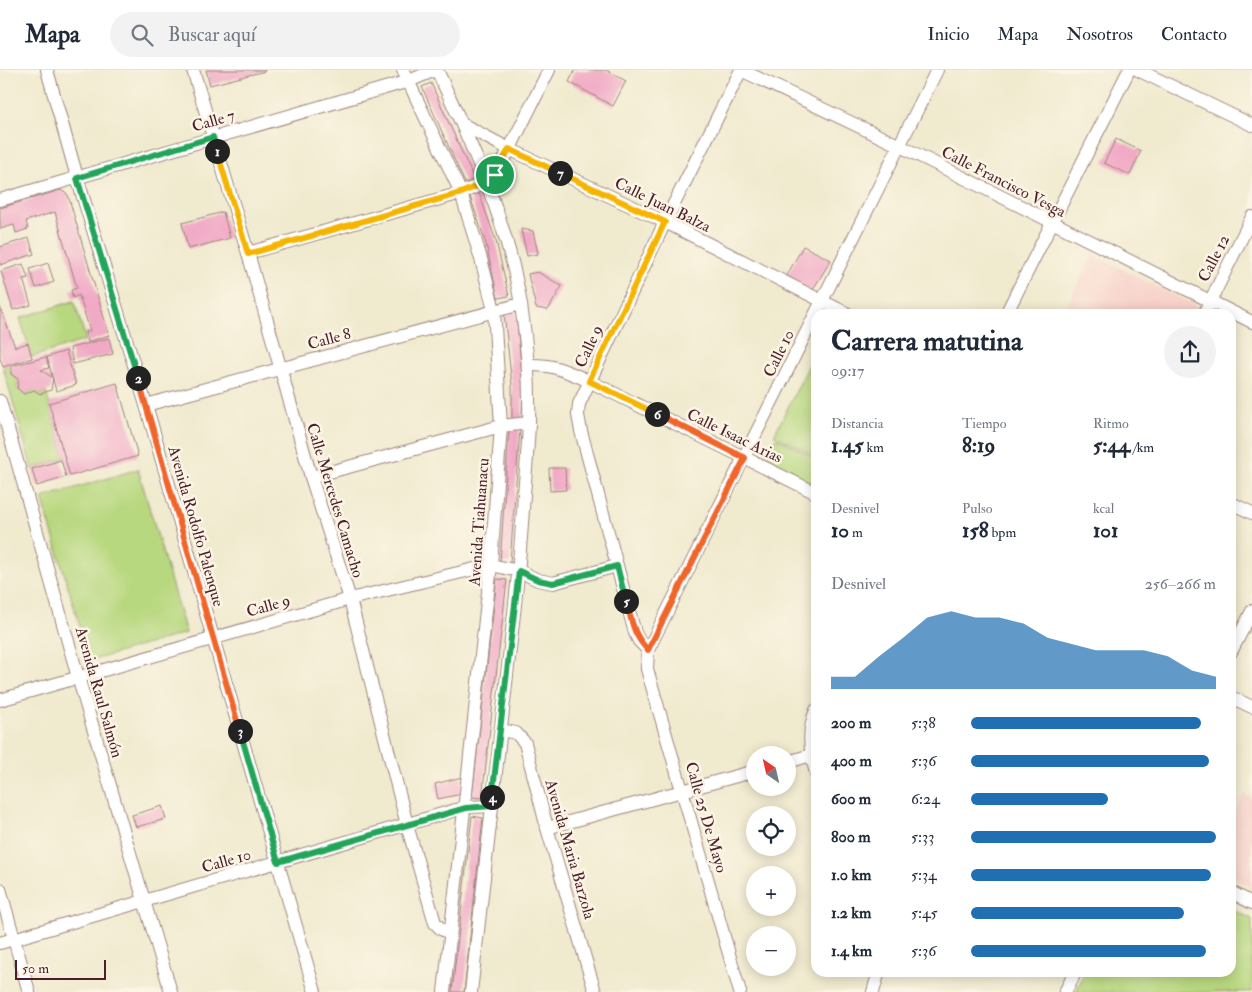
<!DOCTYPE html>
<html lang="es">
<head>
<meta charset="utf-8">
<style>
	:root { --surface:#fff; --page:#f2f2f3; --text:#1f2937; --muted:#747a83; --line:#e0e1e3; --accent:#1f6fb2 }
	body { margin:0; font-family:"IM FELL Double Pica",serif; background:var(--page); color:var(--text); height:100vh; display:flex; flex-direction:column; font-size:19px; white-space:nowrap }
	* { box-sizing:border-box; margin:0 }
	p { font-size:16px; color:var(--muted) }
	.icon { flex:none; width:28px; height:28px; fill:none; stroke:currentColor; stroke-width:2; stroke-linecap:round; stroke-linejoin:round }
	.map { position:relative; flex:1; overflow:hidden }
	.sheet { position:absolute; left:811px; top:239px; width:425px; height:668px; display:flex; flex-direction:column; background:var(--surface); border-radius:15px; box-shadow:0 2px 12px #0003 }
	.sheet>* { flex:none }
	.needle { width:32px; rotate:326deg }
	.tools { position:absolute; left:746px; top:676px; display:grid; gap:10px }
	.tools a { display:grid; place-items:center; width:50px; height:50px; border-radius:50%; background:var(--surface); box-shadow:0 2px 12px #0003; font-size:25px }
	.scale { position:absolute; left:15px; bottom:12px; width:91px; box-sizing:border-box; padding-left:5px; border:2px solid #4a1f2b; border-top:0; font-size:14px; line-height:18px; white-space:nowrap; color:#4a1f2b; -webkit-text-stroke:4px #fcf5e5; paint-order:stroke }
	.pin { position:absolute; display:grid; place-items:center; width:42px; height:42px; color:#fff; margin:-21px; border:2px solid #fff; border-radius:50%; box-shadow:0 1px 5px #0007 }
	.km { position:absolute; width:25px; height:25px; margin:-12px; border-radius:50%; background:#222; color:#fff; font-size:14px; line-height:25px; text-align:center }
	.round { display:grid; place-items:center; flex:none; width:52px; height:52px; border-radius:26px; background:var(--page) }
	.summary { display:flex; align-items:center; justify-content:space-between; height:85px; padding:0 20px }
	h1 { font-size:28px; font-weight:800; line-height:38px }
	.figures { display:grid; grid-template-columns:repeat(3,1fr); gap:8px; height:85px; padding:5px 20px }
	.figures div { display:grid; align-content:center }
	.figures b { font-size:21px; font-weight:800 }
	.figures small { font-size:14px; font-weight:400 }
	.figures p { font-size:14px }
	.chart { height:140px; padding:10px 20px }
	.chart p { display:flex; justify-content:space-between }
	.chart svg { width:100%; height:90px; margin-top:5px; fill:var(--accent); opacity:.7 }
	ul { padding:0 20px; list-style:none; font-size:16px }
	li { display:grid; grid-template-columns:80px 60px 1fr; align-items:center; height:38px }
	li i { height:12px; border-radius:6px; background:var(--accent) }
	header { display:flex; align-items:center; gap:30px; box-sizing:border-box; height:70px; padding:0 25px; background:var(--surface); border-bottom:1px solid var(--line) }
	header strong { font-size:24px }
	nav { display:flex; gap:28px; margin-inline-start:auto; font-size:18px }
	.search { width:350px; height:45px; background:var(--page); display:flex; align-items:center; gap:12px; box-sizing:border-box; padding:0 18px; border-radius:28px; color:var(--muted); font-size:19px }
	.map>svg:first-child { display:block }
	.built { fill:#f7d1c9 }
	.green { fill:#b8d87f; stroke:#817c55 }
	.building { fill:#f1aac6 }
	.lines { fill:none; stroke-linecap:round; stroke-linejoin:round }
	.minor-casing { stroke:#9d847d; stroke-width:14 }
	.minor { stroke:#fff; stroke-width:12 }
	.split-1-casing { stroke:#fff; stroke-width:10 }
	.split-2-casing { stroke:#fff; stroke-width:10 }
	.split-3-casing { stroke:#fff; stroke-width:10 }
	.split-4-casing { stroke:#fff; stroke-width:10 }
	.split-5-casing { stroke:#fff; stroke-width:10 }
	.split-6-casing { stroke:#fff; stroke-width:10 }
	.split-7-casing { stroke:#fff; stroke-width:10 }
	.split-8-casing { stroke:#fff; stroke-width:10 }
	.split-1 { stroke:#f5b400; stroke-width:6 }
	.split-2 { stroke:#22a559; stroke-width:6 }
	.split-3 { stroke:#f0652b; stroke-width:6 }
	.split-4 { stroke:#22a559; stroke-width:6 }
	.split-5 { stroke:#22a559; stroke-width:6 }
	.split-6 { stroke:#f0652b; stroke-width:6 }
	.split-7 { stroke:#f5b400; stroke-width:6 }
	.split-8 { stroke:#f5b400; stroke-width:6 }
	.labels { text-anchor:middle; stroke-width:5; stroke-linejoin:round; paint-order:stroke }
	.street-label { font-size:16px; fill:#4a1f2b; stroke:#fcf5e5 }
</style>
</head>
<body>
<header>
<strong>Mapa</strong>
<div class="search"><svg class="icon" aria-label="search" viewBox="0 0 24 24"><circle cx="10" cy="10" r="6"/><path d="M15 15l6 6"/></svg>Buscar aquí</div>
<nav><a>Inicio</a><a>Mapa</a><a>Nosotros</a><a>Contacto</a></nav>
</header>
<div class="map">
<svg width="1252" height="922" viewBox="0 0 1252 922">
	<rect width="100%" height="100%" fill="#fcf5e5"/>
	<filter id="ink" filterUnits="userSpaceOnUse"><feTurbulence type="fractalNoise" baseFrequency=".02" numOctaves="2"/><feDisplacementMap in="SourceGraphic" scale="10" xChannelSelector="R" yChannelSelector="G"/><feConvolveMatrix kernelMatrix="1 2 1 2 8 2 1 2 1" color-interpolation-filters="sRGB"/></filter>
	<filter id="wash" filterUnits="userSpaceOnUse"><feTurbulence type="fractalNoise" baseFrequency=".0096" numOctaves="4" result="noise"/><feDisplacementMap in="SourceGraphic" scale="20" xChannelSelector="R" yChannelSelector="G"/><feGaussianBlur stdDeviation="1.12" result="paint"/><feColorMatrix in="noise" values="0 0 0 0 0 0 0 0 0 0 0 0 0 0 0 0 0 1.4 0 .05"/><feComposite in="paint" operator="in"/></filter>
	<g filter="url(#wash)">
		<rect width="100%" height="100%" fill="#f0eacf"/>
		<g class="built">
			<path d="M1093 185 1197 236 1193 244H1062Z"/>
			<path d="M1244 724 1252 728V818L1231 807V748Z"/>
		</g>
		<g class="green">
			<path d="M74 231 86 270 32 287 20 248Z"/>
			<path d="M816 281V386L774 365Z"/>
			<path d="M11 294V304L19 310 17 318 24 324 34 320 40 324 46 322 65 388 32 399 3 297Z"/>
			<path d="M776 368 816 388V419L764 393Z"/>
			<path d="M138 399 186 563 90 591 42 428Z"/>
			<path d="M1231 839 1252 849V922H1076L1085 901H1231Z"/>
		</g>
		<g id="blocks">
			<g class="building">
				<path d="M206 0H265V1L210 15Z"/>
				<path d="M575 0H606L626 11 613 36 569 12Z"/>
				<path d="M431 13 474 109 465 113 422 17Z"/>
				<path d="M1116 69 1141 81 1130 105 1104 93Z"/>
				<path d="M61 120 68 125 109 265 88 272 85 262 90 261 79 225 73 228 71 220 77 218 55 142 26 151 28 159 16 163 14 155 0 159V138Z"/>
				<path d="M479 123 496 171 509 226 498 228 486 174 470 126Z"/>
				<path d="M223 142 230 168 188 179 182 153Z"/>
				<path d="M521 159 533 161 538 184 527 186Z"/>
				<path d="M29 168 34 184 0 195V177Z"/>
				<path d="M803 176 831 190 812 221 785 209Z"/>
				<path d="M48 193 54 212 36 218 30 199Z"/>
				<path d="M23 194 28 208 23 209 31 235 13 240 1 201Z"/>
				<path d="M538 202 562 216 548 240 536 238 528 204Z"/>
				<path d="M0 237 15 277 28 273 32 288 3 297 0 288Z"/>
				<path d="M516 242 523 315 522 349 512 348V315L504 243Z"/>
				<path d="M109 268 113 284 73 294 70 278Z"/>
				<path d="M66 281 76 315 56 321 47 287Z"/>
				<path d="M46 287 49 298 41 300 53 308 51 320 40 324 34 320 24 324 17 318 19 310 11 304V296Z"/>
				<path d="M117 313 138 386 70 406 49 333Z"/>
				<path d="M509 359H520L510 493H500Z"/>
				<path d="M61 390 66 407 37 416 32 399Z"/>
				<path d="M549 398H565L566 420 550 421Z"/>
				<path d="M497 509 507 510 482 728 472 727Z"/>
				<path d="M462 707 461 724 438 729 435 714Z"/>
				<path d="M162 736 166 749 136 757 132 745Z"/>
				<path d="M472 746 483 748 464 922H452Z"/>
			</g>
		</g>
	</g>
	<g filter="url(#ink)">
		<use href="#blocks" fill-opacity="0" stroke="#9d847d" stroke-width="1"/>
		<g class="lines">
			<g class="minor-casing">
				<g id="minor">
					<path d="M47 0 77 107 146 335 315 922"/>
					<path d="M193 0 248 183 311 407 350 529 407 755 435 853 441 859 450 863"/>
					<path d="M403 0 461 123 481 189 494 240 501 356 491 495 444 922"/>
					<path d="M437 0C472 75 508 153 521 235 527 274 530 314 529 353 528 377 526 400 524 424 521 473 517 521 511 570 498 687 484 804 471 922"/>
					<path d="M1138 0 1252 55"/>
					<path d="M462 54 509 79 665 152 848 244"/>
					<path d="M0 130 409 11 435 0"/>
					<path d="M248 183 461 123C480 115 491 112 502 94L549 0"/>
					<path d="M1006 244 1129 0"/>
					<path d="M1204 244 1252 147"/>
					<path d="M528 295C554 294 566 301 589 311L816 423"/>
					<path d="M0 331 78 607 171 922"/>
					<path d="M146 335 521 234"/>
					<path d="M311 407 501 356 529 353"/>
					<path d="M1231 433 1252 443"/>
					<path d="M648 580 639 571 635 563 581 361 578 345 579 334 665 152 741 0 900 76 1252 252"/>
					<path d="M1231 582 1252 541"/>
					<path d="M1231 627 1252 637"/>
					<path d="M0 630 350 529 491 495 519 501 538 510 553 513 617 496"/>
					<path d="M816 640C807 661 810 682 816 703"/>
					<path d="M501 660 516 663 525 673 547 758 595 922"/>
					<path d="M788 692 811 685"/>
					<path d="M547 758 755 701"/>
					<path d="M0 819 29 922"/>
					<path d="M1231 822 1252 833"/>
					<path d="M0 873 466 737 491 736"/>
					<path d="M740 922 647 599 648 580 937 0"/>
					<path d="M873 922 879 901"/>
					<path d="M1065 922 1076 901"/>
				</g>
			</g>
			<use href="#minor" class="minor"/>
		</g>
	</g>
	<g class="lines" filter="url(#ink)">
		<g class="split-1-casing">
			<path id="split-1" d="M217 81 248 184 461 123 486 112 495 105"/>
		</g>
		<g class="split-2-casing">
			<path id="split-2" d="M138 308 77 108 213 67 217 81"/>
		</g>
		<g class="split-3-casing">
			<path id="split-3" d="M138 308 240 661"/>
		</g>
		<g class="split-4-casing">
			<path id="split-4" d="M240 661 278 792 466 738 491 736 492 727"/>
		</g>
		<g class="split-5-casing">
			<path id="split-5" d="M492 727 519 501 538 510 553 513 617 496 626 531"/>
		</g>
		<g class="split-6-casing">
			<path id="split-6" d="M626 531C632 551 633 565 648 580L745 388 657 344"/>
		</g>
		<g class="split-7-casing">
			<path id="split-7" d="M560 103 665 152 589 311 657 344"/>
		</g>
		<g class="split-8-casing">
			<path id="split-8" d="M495 105 509 79 560 103"/>
		</g>
		<use href="#split-1" class="split-1"/>
		<use href="#split-2" class="split-2"/>
		<use href="#split-3" class="split-3"/>
		<use href="#split-4" class="split-4"/>
		<use href="#split-5" class="split-5"/>
		<use href="#split-6" class="split-6"/>
		<use href="#split-7" class="split-7"/>
		<use href="#split-8" class="split-8"/>
	</g>
	<g class="labels">
		<g class="street-label">
			<text transform="translate(213 50) rotate(-16)" y="6">Calle 7</text>
			<text transform="translate(1004 111) rotate(27)" y="6">Calle Francisco Vesga</text>
			<text transform="translate(663 134) rotate(26)" y="6">Calle Juan Balza</text>
			<text transform="translate(1213 188) rotate(-63)" y="6">Calle 12</text>
			<text transform="translate(329 268) rotate(-15)" y="6">Calle 8</text>
			<text transform="translate(588 276) rotate(-65)" y="6">Calle 9</text>
			<text transform="translate(778 283) rotate(-64)" y="6">Calle 10</text>
			<text transform="translate(735 365) rotate(26)" y="6">Calle Isaac Arias</text>
			<text transform="translate(336 430) rotate(73)" y="6">Calle Mercedes Camacho</text>
			<text transform="translate(478 452) rotate(-86)" y="6">Avenida Tiahuanacu</text>
			<text transform="translate(197 456) rotate(74)" y="6">Avenida Rodolfo Palenque</text>
			<text transform="translate(268 535) rotate(-16)" y="6">Calle 9</text>
			<text transform="translate(100 622) rotate(74)" y="6">Avenida Raul Salmón</text>
			<text transform="translate(707 747) rotate(74)" y="6">Calle 25 De Mayo</text>
			<text transform="translate(571 779) rotate(74)" y="6">Avenida Maria Barzola</text>
			<text transform="translate(226 790) rotate(-16)" y="6">Calle 10</text>
		</g>
	</g>
</svg>
<div class="tools">
<a><svg class="needle" viewBox="-14 -14 28 28"><path d="M0-13l5 13h-10z" fill="#e53935"/><path d="M0 13l5-13h-10z" fill="#747a83"/></svg></a>
<a><svg class="icon" aria-label="locate" viewBox="0 0 24 24"><circle cx="12" cy="12" r="6"/><path d="M12 2v4M12 18v4M2 12h4M18 12h4"/></svg></a>
<a>+</a>
<a>−</a>
</div>
<div class="scale">50 m</div>
<div class="pin" style="left:495px;top:105px;background:#1e9e55"><svg class="icon" aria-label="arrive" viewBox="0 0 24 24"><path d="M6 21V4h12l-3 4 3 4H6"/></svg></div>
<b class="km" style="left:217px;top:81px">1</b>
<b class="km" style="left:138px;top:308px">2</b>
<b class="km" style="left:240px;top:661px">3</b>
<b class="km" style="left:492px;top:727px">4</b>
<b class="km" style="left:626px;top:531px">5</b>
<b class="km" style="left:657px;top:344px">6</b>
<b class="km" style="left:560px;top:103px">7</b>
<section class="sheet">
<div class="summary"><div><h1>Carrera matutina</h1><p>09:17</p></div><a class="round"><svg class="icon" aria-label="share" viewBox="0 0 24 24"><path d="M12 15V3M7 8l5-5 5 5M5 13v7h14v-7"/></svg></a></div>
<div class="figures">
<div><p>Distancia</p><b>1.45<small> km</small></b></div>
<div><p>Tiempo</p><b>8:19</b></div>
<div><p>Ritmo</p><b>5:44<small> /km</small></b></div>
</div>
<div class="figures">
<div><p>Desnivel</p><b>10<small> m</small></b></div>
<div><p>Pulso</p><b>158<small> bpm</small></b></div>
<div><p>kcal</p><b>101</b></div>
</div>
<div class="chart"><p><span>Desnivel</span>256–266 m</p>
<svg viewBox="0 0 160 44" preserveAspectRatio="none"><path d="M0 44V38L10 38L20 28L30 19L40 9L50 6L60 9L70 9L80 12L90 19L100 22L110 25L120 25L130 25L140 28L150 35L160 38V44z"/></svg>
</div>
<ul>
<li><b>200 m</b>5:38<i style="width:94%"></i></li>
<li><b>400 m</b>5:36<i style="width:97%"></i></li>
<li><b>600 m</b>6:24<i style="width:56%"></i></li>
<li><b>800 m</b>5:33<i style="width:100%"></i></li>
<li><b>1.0 km</b>5:34<i style="width:98%"></i></li>
<li><b>1.2 km</b>5:45<i style="width:87%"></i></li>
<li><b>1.4 km</b>5:36<i style="width:96%"></i></li>
</ul>
</section>
</div>
</body>
</html>
